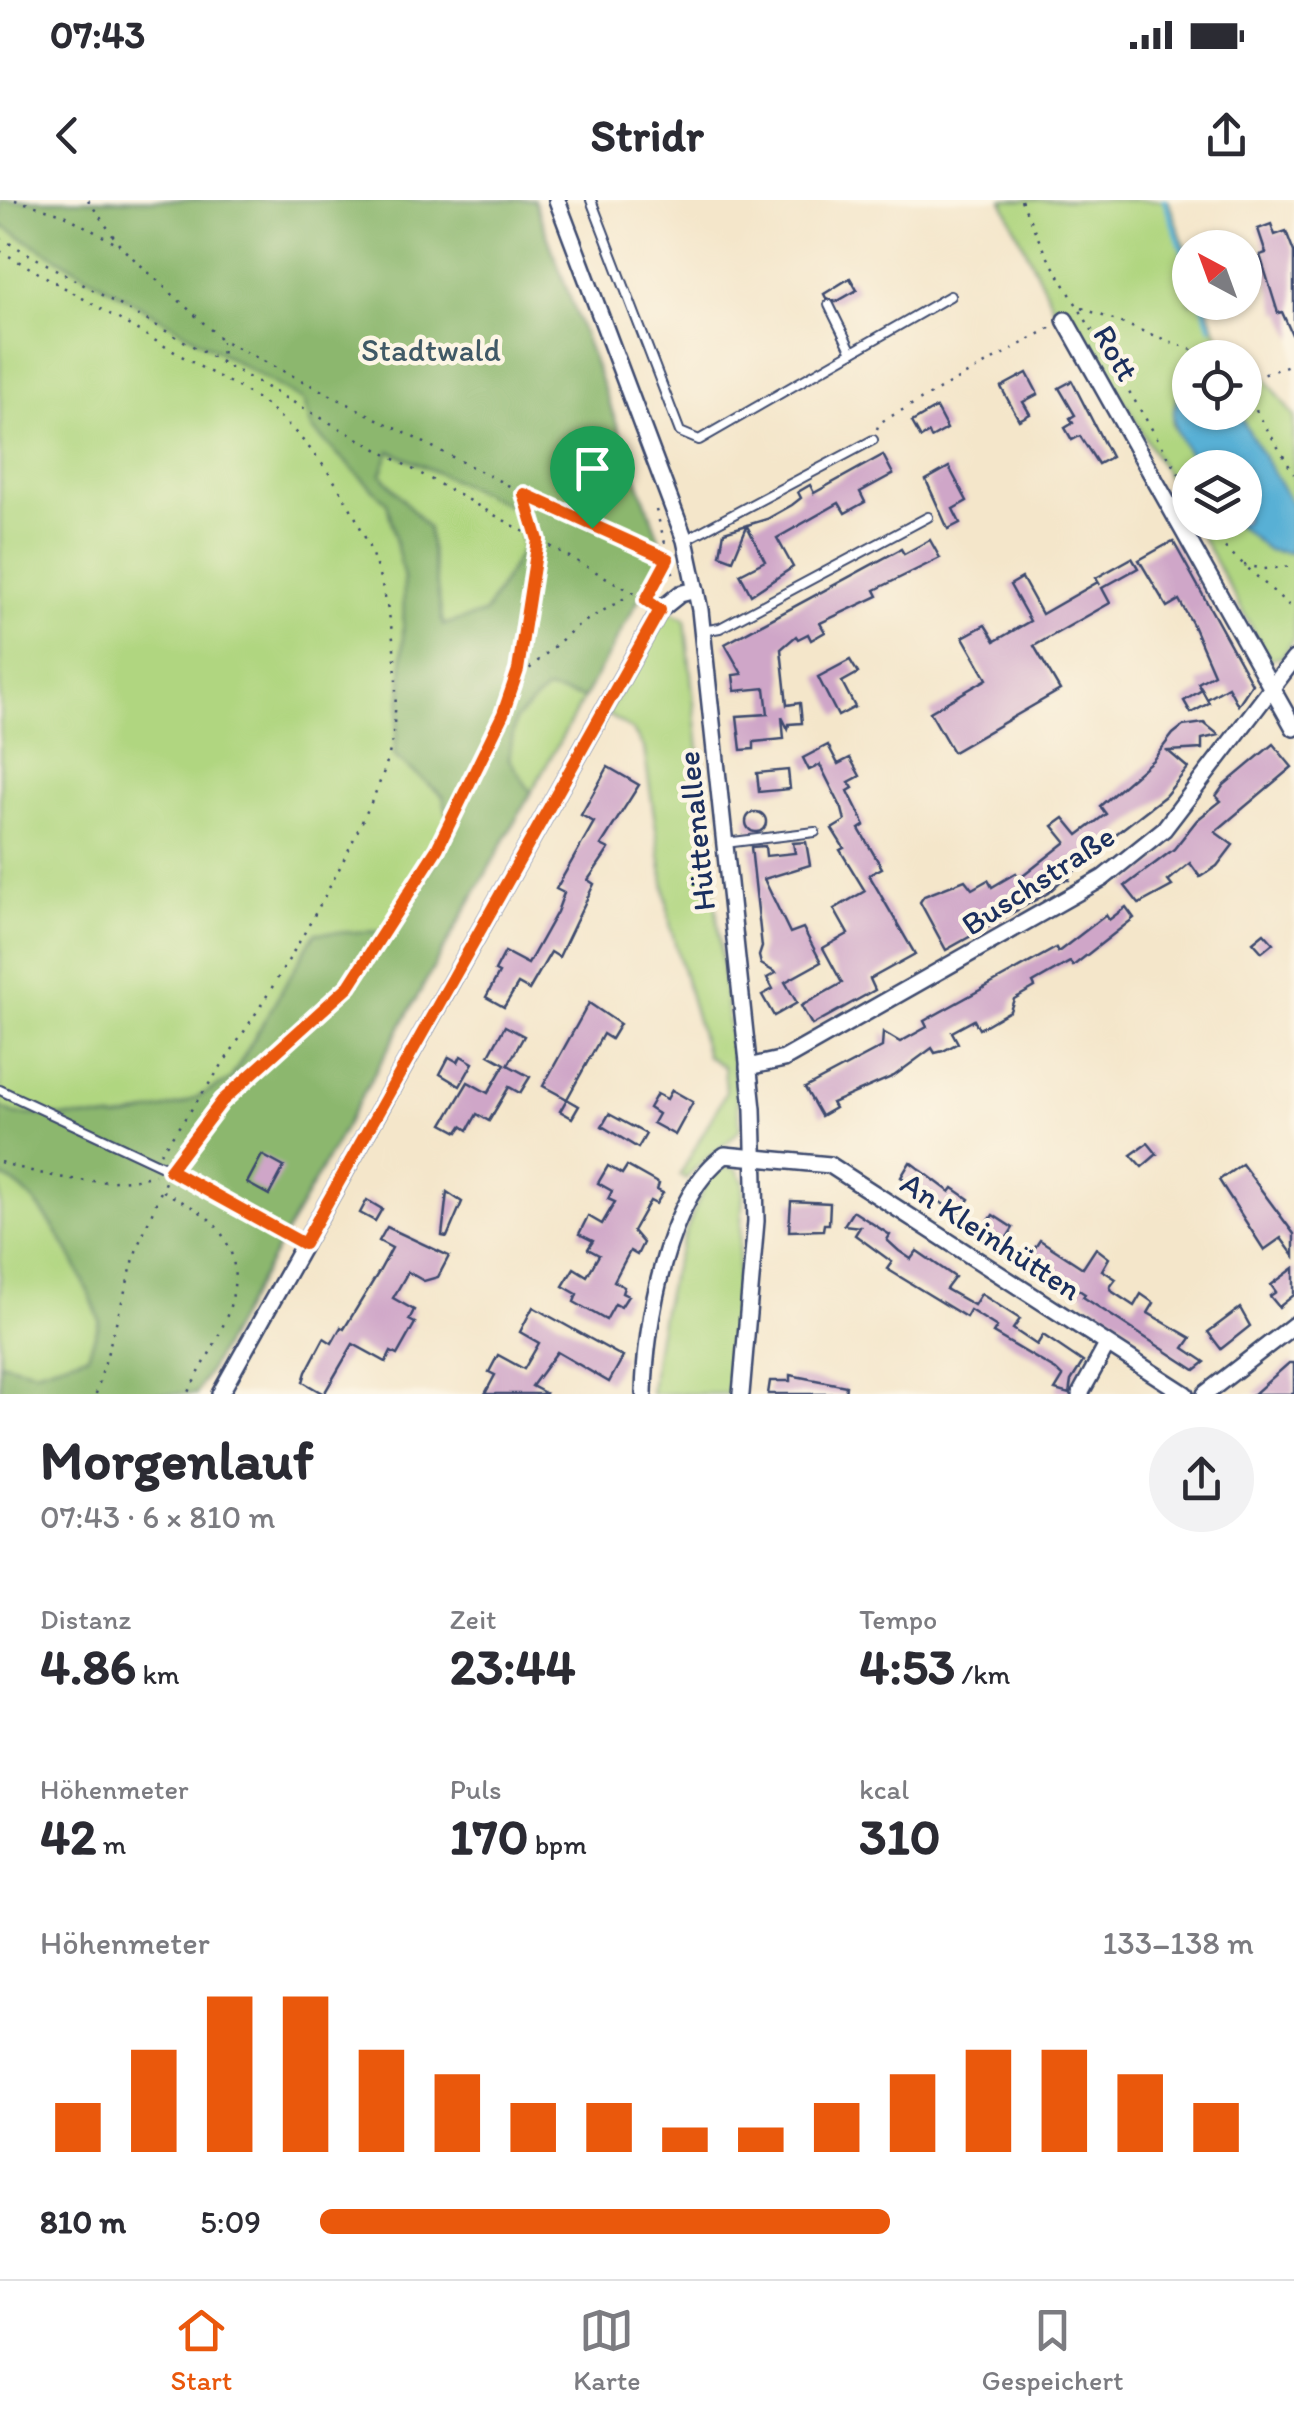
<!DOCTYPE html>
<html lang="de">
<head>
<meta charset="utf-8">
<style>
	:root { --surface:#fff; --page:#f2f2f3; --text:#2b2b33; --muted:#7c7c81; --line:#e1e1e2; --accent:#ea580c }
	body { margin:0; font-family:Itim,sans-serif; background:var(--page); color:var(--text); height:100vh; display:flex; flex-direction:column; font-size:38px; white-space:nowrap }
	* { box-sizing:border-box; margin:0 }
	p { font-size:32px; color:var(--muted) }
	.icon { flex:none; width:55px; height:55px; fill:none; stroke:currentColor; stroke-width:2; stroke-linecap:round; stroke-linejoin:round }
	.map { position:relative; height:1194px; overflow:hidden }
	.drawer { display:flex; flex-direction:column; background:var(--surface); flex:1 }
	.drawer>* { flex:none }
	.needle { width:65px; rotate:319deg }
	.buttons { position:absolute; left:1172px; top:30px; display:grid; gap:20px }
	.buttons a { display:grid; place-items:center; width:90px; height:90px; border-radius:50%; background:var(--surface); box-shadow:0 2px 8px #0004; font-size:50px }
	.pin { position:absolute; display:grid; place-items:center; width:85px; height:85px; color:#fff; margin:-102px -42px; border-radius:50% 50% 50% 0; rotate:-45deg; box-shadow:0 0 10px #0007 }
	.pin .icon { rotate:45deg }
	.round { display:grid; place-items:center; flex:none; width:105px; height:105px; border-radius:52px; background:var(--page) }
	.overview { display:flex; align-items:center; justify-content:space-between; height:170px; padding:0 40px }
	h1 { font-size:55px; font-weight:800; line-height:75px }
	.figures { display:grid; grid-template-columns:repeat(3,1fr); gap:15px; height:170px; padding:10px 40px }
	.figures div { display:grid; align-content:center }
	.figures b { font-size:50px; font-weight:800 }
	.figures small { font-size:28px; font-weight:400 }
	.figures p { font-size:28px }
	.chart { height:280px; padding:20px 40px }
	.chart p { display:flex; justify-content:space-between }
	.chart svg { width:100%; height:180px; margin-top:10px; stroke:var(--accent); stroke-width:6 }
	ul { padding:0 40px; list-style:none; font-size:32px }
	li { display:grid; grid-template-columns:160px 120px 1fr; align-items:center; height:75px }
	li i { height:25px; border-radius:12px; background:var(--accent) }
	.status { display:flex; justify-content:space-between; align-items:center; height:70px; padding:0 50px; background:var(--surface); direction:ltr }
	.status svg { height:28px; fill:currentColor }
	header { display:flex; justify-content:space-between; align-items:center; height:130px; padding:0 40px; background:var(--surface); font-size:45px; font-weight:800 }
	.menu { display:flex; justify-content:space-around; align-items:center; height:140px; border-top:2px solid var(--line); background:var(--surface); font-size:28px; color:var(--muted) }
	.menu a { display:grid; justify-items:center; gap:5px }
	.menu .selected { color:var(--accent) }
	.map>svg:first-child { display:block }
	.green { fill:#b0d680; stroke:#66826f; stroke-width:2.5 }
	.forest { fill:#8cb76e; stroke:#547366; stroke-width:2.5; fill-rule:evenodd }
	.water { fill:#58b0d5; stroke:#3a709a; stroke-width:2.5 }
	.lines { fill:none; stroke-linecap:round; stroke-linejoin:round }
	.stream { stroke:#58b0d5; stroke-width:5 }
	.building { fill:#cfa6c8 }
	.lane-casing { stroke:#3c4a6e; stroke-width:12 }
	.street-casing { stroke:#3c4a6e; stroke-width:20 }
	.path { stroke:#3c4a6e; stroke-width:2.5; stroke-dasharray:2.5 8; stroke-linecap:butt }
	.lane { stroke:#fff; stroke-width:8 }
	.street { stroke:#fff; stroke-width:15 }
	.route-casing { stroke:#fff; stroke-width:20 }
	.route { stroke:#ea580c; stroke-width:12 }
	.labels { text-anchor:middle; stroke-width:9; stroke-linejoin:round; paint-order:stroke }
	.park-label { font-size:32px; fill:#405966; stroke:#fcf5e5 }
	.street-label { font-size:32px; fill:#1b2f5e; stroke:#fcf5e5 }
</style>
</head>
<body>
<div class="status"><b>07:43</b><svg viewBox="0 0 49 12"><path d="M0 12V9h3v3zM5 12V6h3v6zM10 12V3h3v9zM15 12V0h3v12zM26 1h20v11H26zM47 4h2v5h-2z"/></svg></div>
<header><svg class="icon" aria-label="back" viewBox="0 0 24 24"><path d="M15 5l-7 7 7 7"/></svg>Stridr<svg class="icon" aria-label="share" viewBox="0 0 24 24"><path d="M12 15V3M7 8l5-5 5 5M5 13v7h14v-7"/></svg></header>
<div class="map">
<svg width="1294" height="1194" viewBox="0 0 1294 1194">
	<rect width="100%" height="100%" fill="#fcf5e5"/>
	<filter id="ink" filterUnits="userSpaceOnUse"><feTurbulence type="fractalNoise" baseFrequency=".01" numOctaves="2"/><feDisplacementMap in="SourceGraphic" scale="20" xChannelSelector="R" yChannelSelector="G"/><feConvolveMatrix kernelMatrix="1 2 1 2 8 2 1 2 1" color-interpolation-filters="sRGB"/></filter>
	<filter id="wash" filterUnits="userSpaceOnUse"><feTurbulence type="fractalNoise" baseFrequency=".0048" numOctaves="4" result="noise"/><feDisplacementMap in="SourceGraphic" scale="40" xChannelSelector="R" yChannelSelector="G"/><feGaussianBlur stdDeviation="2.25" result="paint"/><feColorMatrix in="noise" values="0 0 0 0 0 0 0 0 0 0 0 0 0 0 0 0 0 1.4 0 .05"/><feComposite in="paint" operator="in"/></filter>
	<g filter="url(#wash)">
		<rect width="100%" height="100%" fill="#f4e6ca"/>
		<g class="green">
			<path d="M0 0H534L663 349 661 372 644 390 196 1194H0Z"/>
			<path d="M1002 0H1168L1190 60V102L1206 103 1226 157 1190 158V181L1176 198 1172 224 1197 267 1190 268V316L1114 184 1065 116 1059 119Z"/>
			<path d="M1256 165 1294 217V310L1238 213 1245 212V168Z"/>
			<path d="M1194 323H1235L1268 350 1291 353 1294 348V438L1282 457 1269 459Z"/>
			<path d="M669 411 685 419 740 929C724 950 701 958 686 979L680 975 726 892 724 867 707 856 671 729 644 548 633 531 607 514 662 415Z"/>
			<path d="M720 967 736 968 744 983 729 1194H651C657 1114 675 1050 709 976Z"/>
		</g>
		<path class="forest" d="M0 0H534L663 349 661 372 644 390 584 498 546 490 515 520 509 559 531 592 196 1194H0V1162L35 1171 88 1155 100 1121C84 1078 45 993 0 976V907L15 914 119 919 183 904 230 880 315 733 391 731 452 634 443 596 394 556 402 489 404 379 387 303 312 229 304 201 0 25ZM390 251 517 309 523 348 485 413 443 425 428 328 381 274Z"/>
		<path class="water" d="M1190 181V212L1238 213 1293 306 1291 353 1268 350 1235 323 1245 322V268L1197 267C1176 232 1160 217 1190 181Z"/>
		<g class="lines">
			<g class="stream">
				<path d="M1164 0 1190 70"/>
				<path d="M1202 102 1211 127"/>
			</g>
		</g>
		<g id="blocks">
			<g class="building">
				<path d="M1271 24 1275 35 1286 31 1294 52V139L1282 112 1278 113 1260 55 1266 53 1258 29Z"/>
				<path d="M850 78 857 90 836 102 826 98 824 94Z"/>
				<path d="M1027 173 1038 194 1023 202 1030 214 1019 220 1001 187Z"/>
				<path d="M1072 181 1111 257 1098 264 1080 236 1072 240 1065 228 1073 223 1070 218 1075 215 1059 188Z"/>
				<path d="M936 208 947 229 931 238 929 233 921 238 912 222Z"/>
				<path d="M883 255 893 274 860 292 865 302 845 313 839 303 777 338 793 367 751 395 740 374 765 361 747 326 733 360 720 355 724 332 767 319 792 305 801 298 798 292 810 285 814 293Z"/>
				<path d="M949 267 967 301 953 309 960 323 948 329 926 280Z"/>
				<path d="M930 340 940 358 875 390 878 396 820 423 825 432 811 440 808 434 798 439 796 436 781 449 787 505 800 503 802 523 789 524 788 529 782 517 784 539 754 542V549L741 550 737 516 768 514 765 488 735 491 733 475 742 474 725 444 901 349 904 354Z"/>
				<path d="M1173 341 1252 484 1238 505 1228 487 1207 499 1198 483 1214 474 1192 423 1179 400 1167 407 1139 360Z"/>
				<path d="M1132 358 1138 368 1102 388 1110 403 1034 446 1060 490 953 552 930 512 987 479 963 437 985 425 995 441 1030 421 1010 385 1022 378 1042 414 1098 382 1100 385 1096 378Z"/>
				<path d="M850 460 858 473 842 482 855 507 838 516 818 477Z"/>
				<path d="M1202 490 1209 503 1191 513 1184 501Z"/>
				<path d="M1204 523 1219 535 1202 539V549L1168 551 1188 568 1165 596 1103 644 1105 651 1070 674 1069 680H1062L1048 693 946 750 920 702 924 696 965 680 972 689 988 680 992 687 1016 673 1019 679 1066 642 1053 626 1064 618 1078 635 1106 614 1100 606 1153 560 1173 534 1183 526Z"/>
				<path d="M1273 544 1292 567 1215 632 1233 645 1217 666 1200 677 1190 663 1168 681 1172 686 1139 704 1125 686 1174 649 1197 620 1221 601 1216 596 1224 585Z"/>
				<path d="M828 545 838 564 850 558 860 576 849 582 853 588 848 591 865 625 859 629 882 668 869 675 915 754 870 779 875 790 812 825 801 806 842 783 823 748 848 734 834 709 865 691 840 650 844 648 832 629 845 621 842 609 820 565 809 570 803 558Z"/>
				<path d="M608 567 639 585 601 645 609 649 588 680 594 684 559 757 551 752 529 790 518 784 504 807 486 797 499 773 495 771 505 752 528 764 557 712 564 693 556 689 594 622 581 615Z"/>
				<path d="M788 570 790 589 759 592 757 573Z"/>
				<circle cx="756" cy="622" r="10"/>
				<path d="M806 642 810 665 764 679 790 733 803 728 821 762 785 782 797 803 774 816 762 795 773 789 767 778 776 773 761 764 759 756 762 747 751 647 765 646 766 656 795 653 793 643Z"/>
				<path d="M1126 707 1134 718 1073 766 1070 762 1033 783 1035 787 1014 799 1010 811 979 829 974 820 952 832 958 843 943 851 935 853 932 848 894 876 832 903 835 908 821 916 805 888 882 847 883 832 900 842 927 827 924 821 1056 748 1058 752 1106 715 1109 720Z"/>
				<path d="M1264 733 1273 743 1262 752 1253 742Z"/>
				<path d="M589 803 620 824 611 839 603 834 567 899 579 906 572 918 560 911 567 899 543 886Z"/>
				<path d="M505 826 524 836 508 865 530 877 520 893 509 887 489 921 477 914 468 930 462 926 458 932 443 924 468 882 488 893 505 864 489 855Z"/>
				<path d="M461 856 473 863 460 886 440 874 449 857 458 862Z"/>
				<path d="M672 890 693 902 675 935 653 923 658 914 649 908 657 894 667 899Z"/>
				<path d="M609 914 646 934 638 948 602 926Z"/>
				<path d="M1148 943 1157 954 1142 967 1131 955Z"/>
				<path d="M262 955 284 967 269 995 247 983Z"/>
				<path d="M910 962 950 992 953 988 969 999 959 1014 901 977Z"/>
				<path d="M1242 964 1294 1034V1056L1281 1038 1264 1050 1219 980Z"/>
				<path d="M608 966 622 974 627 966 659 984 657 990 663 993 656 1004 650 1001 633 1031 643 1043 637 1055 630 1051 614 1081 624 1087 622 1093 628 1096 621 1107 615 1104 606 1120 574 1102 577 1094 563 1086 574 1068 587 1076 599 1055 588 1049 593 1041 579 1034 588 1016 602 1024 615 1002 608 999 612 991 598 983Z"/>
				<path d="M447 992 462 1002 447 1037 442 1036Z"/>
				<path d="M367 1000 382 1009 375 1021 360 1013Z"/>
				<path d="M791 1001 830 1003 829 1024H824L823 1030 789 1031Z"/>
				<path d="M853 1011 890 1035 887 1040 899 1051 911 1059 917 1051 955 1077 946 1089 974 1105 981 1094 1020 1119 1013 1129 1037 1145 1043 1135 1083 1162 1071 1181 1069 1194 1055 1190 1063 1177 1056 1170 993 1133 997 1127 970 1110 966 1117 887 1069 892 1062 855 1035 860 1027 844 1025Z"/>
				<path d="M993 1015 1013 1028 1003 1044 983 1030Z"/>
				<path d="M387 1027 449 1056 438 1077 424 1081 408 1072 393 1098 414 1110 409 1120 415 1123 397 1155 391 1152 386 1162 353 1144 324 1194 303 1182 306 1172 324 1138 332 1143 341 1127 344 1129 380 1070 392 1048 379 1041Z"/>
				<path d="M1040 1040 1083 1068 1096 1048 1109 1058 1102 1070 1116 1079 1110 1087 1113 1092 1134 1106 1141 1094 1154 1103 1148 1113 1191 1138 1184 1148 1205 1162 1195 1170 1083 1097 1085 1094 1029 1057Z"/>
				<path d="M1294 1068V1095L1279 1107 1270 1096 1276 1092 1271 1085Z"/>
				<path d="M533 1107 623 1157 609 1182 557 1152 532 1186 547 1194H485L495 1175 489 1172 498 1155 524 1169 539 1143 520 1132Z"/>
				<path d="M1240 1108 1250 1126 1221 1149 1208 1132Z"/>
				<path d="M1289 1163H1294V1194H1254Z"/>
				<path d="M790 1175 846 1186 845 1194H768L770 1181H790Z"/>
			</g>
		</g>
	</g>
	<g filter="url(#ink)">
		<use href="#blocks" fill-opacity="0" stroke="#3c4a6e" stroke-width="2.5"/>
		<g class="lines">
			<g class="lane-casing">
				<g id="lane">
					<path d="M591 0 680 232 699 240 950 96"/>
					<path d="M829 105 852 152"/>
					<path d="M685 340 873 240"/>
					<path d="M702 431 720 428 928 317"/>
					<path d="M725 643 815 632"/>
					<path d="M0 890 171 970 303 1044"/>
				</g>
			</g>
			<g class="street-casing">
				<g id="street">
					<path d="M557 0 685 340 700 410 753 909 756 1021 741 1194"/>
					<path d="M1065 120 1294 528"/>
					<path d="M748 867 784 859 1103 678 1164 629 1294 459"/>
					<path d="M220 1194 660 410 680 394 696 390"/>
					<path d="M644 1194C645 1126 667 995 725 955L830 965 1185 1194"/>
					<path d="M1080 1194 1107 1145"/>
					<path d="M1205 1194 1294 1125"/>
				</g>
			</g>
			<g class="path">
				<path d="M15 0 63 14 120 46"/>
				<path d="M88 0 121 47 222 140 592 328 668 359 674 357"/>
				<path d="M1021 0 1044 51 1190 292"/>
				<path d="M0 38 648 401"/>
				<path d="M0 51C64 87 127 124 190 161 217 177 251 191 274 212 366 293 410 419 392 539 387 575 366 612 351 645 298 753 231 856 160 953"/>
				<path d="M1082 108 1213 158"/>
				<path d="M221 164 222 142"/>
				<path d="M1245 182 1294 163"/>
				<path d="M1245 192 1294 274"/>
				<path d="M877 229 879 223 1050 128"/>
				<path d="M656 310 675 380"/>
				<path d="M1207 322 1221 344 1294 410"/>
				<path d="M1244 365 1264 369 1294 366"/>
				<path d="M648 397 667 361"/>
				<path d="M520 471H527L577 426 630 395"/>
				<path d="M179 958 221 901 349 785 437 649 503 514 518 471 538 340 524 294"/>
				<path d="M0 962C52 978 102 989 155 975"/>
				<path d="M163 991C178 1000 197 1008 209 1019 265 1073 216 1140 187 1194"/>
				<path d="M96 1194 137 1048 165 982"/>
			</g>
			<use href="#lane" class="lane"/>
			<use href="#street" class="street"/>
		</g>
	</g>
	<g class="lines" filter="url(#ink)">
		<g class="route-casing">
			<path id="route" d="M524 294 668 359 646 400 660 410 304 1044 170 970 222 901 349 786 437 649 503 514 518 470 538 340Z"/>
		</g>
		<use href="#route" class="route"/>
	</g>
	<g class="labels">
		<g class="park-label">
			<text x="431" y="161">Stadtwald</text>
		</g>
		<g class="street-label">
			<text transform="translate(1116 153) rotate(60)" y="11">Rott</text>
			<text transform="translate(696 631) rotate(-96)" y="11">Hüttenallee</text>
			<text transform="translate(1038 680) rotate(-33)" y="11">Buschstraße</text>
			<text transform="translate(991 1036) rotate(33)" y="11">An Kleinhütten</text>
		</g>
	</g>
</svg>
<div class="buttons">
<a><svg class="needle" viewBox="-14 -14 28 28"><path d="M0-13l5 13h-10z" fill="#e53935"/><path d="M0 13l5-13h-10z" fill="#7c7c81"/></svg></a>
<a><svg class="icon" aria-label="locate" viewBox="0 0 24 24"><circle cx="12" cy="12" r="6"/><path d="M12 2v4M12 18v4M2 12h4M18 12h4"/></svg></a>
<a><svg class="icon" aria-label="layers" viewBox="0 0 24 24"><path d="M12 4l9 5-9 5-9-5zM3 14l9 5 9-5"/></svg></a>
</div>
<div class="pin" style="left:592px;top:328px;background:#1e9e55"><svg class="icon" aria-label="arrive" viewBox="0 0 24 24"><path d="M6 21V4h12l-3 4 3 4H6"/></svg></div>
</div>
<section class="drawer">
<div class="overview"><div><h1>Morgenlauf</h1><p>07:43 · 6 × 810 m</p></div><a class="round"><svg class="icon" aria-label="share" viewBox="0 0 24 24"><path d="M12 15V3M7 8l5-5 5 5M5 13v7h14v-7"/></svg></a></div>
<div class="figures">
<div><p>Distanz</p><b>4.86<small> km</small></b></div>
<div><p>Zeit</p><b>23:44</b></div>
<div><p>Tempo</p><b>4:53<small> /km</small></b></div>
</div>
<div class="figures">
<div><p>Höhenmeter</p><b>42<small> m</small></b></div>
<div><p>Puls</p><b>170<small> bpm</small></b></div>
<div><p>kcal</p><b>310</b></div>
</div>
<div class="chart"><p><span>Höhenmeter</span>133–138 m</p>
<svg viewBox="0 0 160 44" preserveAspectRatio="none"><path d="M5 44V32M15 44V19M25 44V6M35 44V6M45 44V19M55 44V25M65 44V32M75 44V32M85 44V38M95 44V38M105 44V32M115 44V25M125 44V19M135 44V19M145 44V25M155 44V32"/></svg>
</div>
<ul>
<li><b>810 m</b>5:09<i style="width:61%"></i></li>
</ul>
</section>
<nav class="menu">
<a class="selected"><svg class="icon" aria-label="home" viewBox="0 0 24 24"><path d="M3 11l9-7 9 7M6 9v11h12V9"/></svg>Start</a>
<a><svg class="icon" aria-label="map" viewBox="0 0 24 24"><path d="M3 6l6-2 6 2 6-2v14l-6 2-6-2-6 2zM9 4v14M15 6v14"/></svg>Karte</a>
<a><svg class="icon" aria-label="saved" viewBox="0 0 24 24"><path d="M7 4h10v16l-5-4-5 4z"/></svg>Gespeichert</a>
</nav>
</body>
</html>
